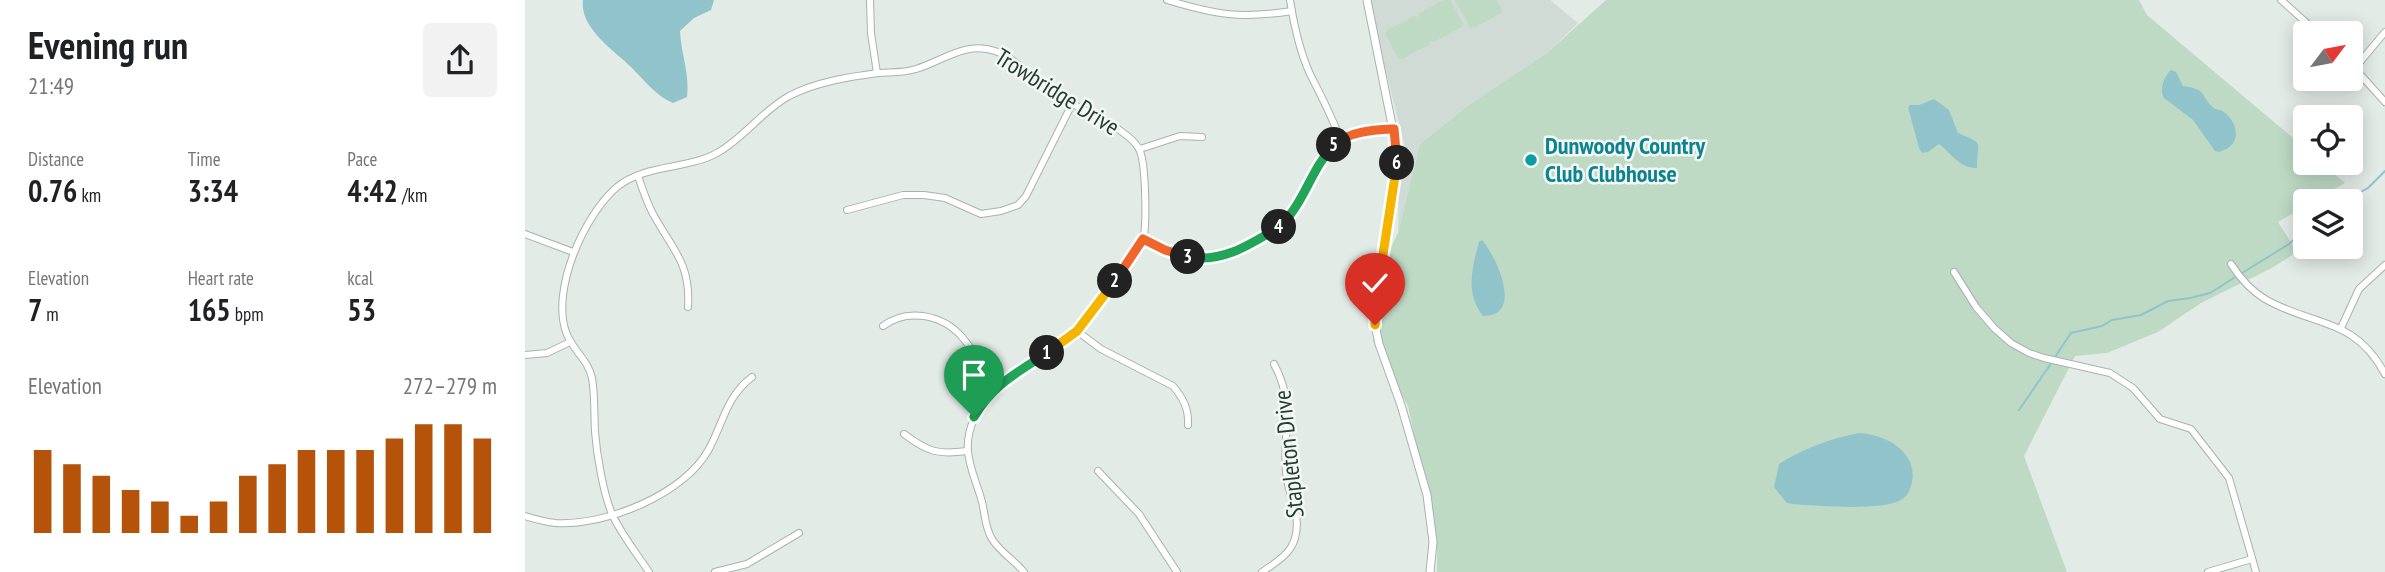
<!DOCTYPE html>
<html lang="en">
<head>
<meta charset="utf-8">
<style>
	:root { --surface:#fff; --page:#f2f2f2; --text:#202124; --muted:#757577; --accent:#b45309 }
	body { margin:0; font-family:"PT Sans Narrow",sans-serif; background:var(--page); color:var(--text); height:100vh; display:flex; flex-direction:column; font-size:26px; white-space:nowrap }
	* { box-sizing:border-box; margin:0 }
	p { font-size:23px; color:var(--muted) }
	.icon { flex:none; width:38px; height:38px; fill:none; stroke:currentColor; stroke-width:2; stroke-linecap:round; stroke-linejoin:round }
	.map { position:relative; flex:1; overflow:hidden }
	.side { display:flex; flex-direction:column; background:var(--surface); width:525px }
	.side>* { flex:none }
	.needle { width:46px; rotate:58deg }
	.fabs { position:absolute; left:1768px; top:21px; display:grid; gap:14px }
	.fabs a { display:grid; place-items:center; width:70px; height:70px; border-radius:7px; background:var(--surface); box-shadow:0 4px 18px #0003; font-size:35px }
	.pin { position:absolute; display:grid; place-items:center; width:60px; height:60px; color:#fff; margin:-72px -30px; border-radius:50% 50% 50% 0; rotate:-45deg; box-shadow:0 0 7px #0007 }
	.pin .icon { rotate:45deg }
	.km { position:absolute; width:35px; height:35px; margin:-18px; border-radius:50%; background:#222; color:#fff; font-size:19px; line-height:35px; text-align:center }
	.round { display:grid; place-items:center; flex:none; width:74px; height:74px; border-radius:7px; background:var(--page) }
	.overview { display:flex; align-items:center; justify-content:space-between; height:119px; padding:0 28px }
	h1 { font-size:38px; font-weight:600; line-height:52px }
	.stats { display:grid; grid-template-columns:repeat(3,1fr); gap:10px; height:119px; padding:7px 28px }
	.stats div { display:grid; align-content:center }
	.stats b { font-size:30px; font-weight:600 }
	.stats small { font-size:19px; font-weight:400 }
	.stats p { font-size:19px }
	.chart { height:196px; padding:14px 28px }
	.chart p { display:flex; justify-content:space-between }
	.chart svg { width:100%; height:126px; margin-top:7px; stroke:var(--accent); stroke-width:6 }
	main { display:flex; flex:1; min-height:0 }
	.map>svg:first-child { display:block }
	.built { fill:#d1dbd6 }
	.green { fill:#bedac5 }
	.water { fill:#91c4ca }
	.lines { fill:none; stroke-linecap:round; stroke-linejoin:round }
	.stream { stroke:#91c4ca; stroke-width:2 }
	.minor-casing { stroke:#a6b3ae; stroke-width:8 }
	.tertiary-casing { stroke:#a6b3ae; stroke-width:9 }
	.minor { stroke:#fff; stroke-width:6 }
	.tertiary { stroke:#fff; stroke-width:7 }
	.split-1-casing { stroke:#fff; stroke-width:14 }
	.split-2-casing { stroke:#fff; stroke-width:14 }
	.split-3-casing { stroke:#fff; stroke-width:14 }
	.split-4-casing { stroke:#fff; stroke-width:14 }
	.split-5-casing { stroke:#fff; stroke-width:14 }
	.split-6-casing { stroke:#fff; stroke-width:14 }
	.split-7-casing { stroke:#fff; stroke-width:14 }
	.split-8-casing { stroke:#fff; stroke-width:14 }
	.split-1 { stroke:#22a559; stroke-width:9 }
	.split-2 { stroke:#f5b400; stroke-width:9 }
	.split-3 { stroke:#f0652b; stroke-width:9 }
	.split-4 { stroke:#22a559; stroke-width:9 }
	.split-5 { stroke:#22a559; stroke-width:9 }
	.split-6 { stroke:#f0652b; stroke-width:9 }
	.split-7 { stroke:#f5b400; stroke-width:9 }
	.split-8 { stroke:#f5b400; stroke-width:9 }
	.culture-dot { fill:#0f9aa8; stroke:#f3f8f5; stroke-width:2.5 }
	.labels { text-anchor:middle; stroke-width:5; stroke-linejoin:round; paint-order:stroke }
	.street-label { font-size:24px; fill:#253b34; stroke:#f3f8f5 }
	.culture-label { font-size:24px; font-weight:bold; fill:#0d838f; stroke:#f3f8f5; text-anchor:start }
</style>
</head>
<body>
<main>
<section class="side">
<div class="overview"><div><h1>Evening run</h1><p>21:49</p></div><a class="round"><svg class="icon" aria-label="share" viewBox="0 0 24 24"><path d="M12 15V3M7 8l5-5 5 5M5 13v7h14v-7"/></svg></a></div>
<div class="stats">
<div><p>Distance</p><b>0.76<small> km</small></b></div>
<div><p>Time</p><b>3:34</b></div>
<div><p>Pace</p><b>4:42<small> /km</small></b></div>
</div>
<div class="stats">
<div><p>Elevation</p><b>7<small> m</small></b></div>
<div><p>Heart rate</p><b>165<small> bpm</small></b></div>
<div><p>kcal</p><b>53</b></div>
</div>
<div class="chart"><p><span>Elevation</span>272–279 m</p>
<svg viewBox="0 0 160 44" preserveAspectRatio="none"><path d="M5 44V15M15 44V20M25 44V24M35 44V29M45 44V33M55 44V38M65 44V33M75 44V24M85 44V20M95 44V15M105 44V15M115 44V15M125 44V11M135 44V6M145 44V6M155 44V11"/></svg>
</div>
</section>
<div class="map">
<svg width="1860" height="572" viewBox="0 0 1860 572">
	<rect width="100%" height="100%" fill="#e3ebe7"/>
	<path class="built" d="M843 0H1025L1053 23 1023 52 945 104 895 144 873 233 874 186 880 147Z"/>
	<g class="green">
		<path d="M918 0H925L938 23 937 27 909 42 905 41 904 45 877 59 873 58 860 34 862 30 889 16 893 17 894 13Z"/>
		<path d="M930 0H972L977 9 976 13 949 28 945 27Z"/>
		<path d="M1081 0H1614L1622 15 1780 148V163H1797L1820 183 1788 201H1780V206L1753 222 1772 252 1747 268 1676 303 1633 332 1582 353 1550 356 1499 456 1542 572H912V542L883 406 848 341 855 270 873 233 895 144 945 104 1023 52Z"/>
	</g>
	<g class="water">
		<path d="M58 0H189L186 10 169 18 155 31C156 54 165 74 162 97L148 103C131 96 120 81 107 68 90 51 54 28 58 0Z"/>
		<path d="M1646 70 1651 72 1658 86C1685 90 1673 95 1690 109 1706 109 1726 143 1694 152L1690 151 1668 120 1639 98C1634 90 1639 76 1646 70Z"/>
		<path d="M1409 99 1424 110 1433 133C1461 145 1452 140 1452 168 1435 169 1426 153 1414 144L1403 152 1397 153 1394 148 1383 107 1385 105H1394Z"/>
		<path d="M957 240C972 257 999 317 958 316 940 294 947 267 954 242Z"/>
		<path d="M1334 433C1359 434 1393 451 1387 482 1385 489 1383 496 1376 500 1357 511 1292 506 1268 504L1262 503 1249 487 1254 464C1277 449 1307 438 1334 433Z"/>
	</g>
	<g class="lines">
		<g class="stream">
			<path d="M1820 201 1843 188 1860 171"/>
			<path d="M1717 273 1764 244 1780 230"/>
			<path d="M1530 357 1546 333 1577 326 1587 320 1616 315 1643 301 1665 298 1685 293 1712 276"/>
			<path d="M1494 410 1527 362"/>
		</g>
		<g class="minor-casing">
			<g id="minor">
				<path d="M345 0 346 33 352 73"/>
				<path d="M642 0C691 15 716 19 767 11"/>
				<path d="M765 0C769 25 774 50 785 74 796 96 807 116 815 139"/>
				<path d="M1756 0 1793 33"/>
				<path d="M1825 63 1860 102"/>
				<path d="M1830 68 1860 32"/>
				<path d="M615 149 655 136 677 137"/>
				<path d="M113 176C117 188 121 200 127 212 146 248 166 262 163 307"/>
				<path d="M322 210 378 195H399L420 198 456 214 476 211 493 205 501 196 547 104"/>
				<path d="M0 234 48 252"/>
				<path d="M618 239C661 260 691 266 734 239 748 231 761 223 771 209 787 187 790 160 812 141 826 130 853 130 869 129"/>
				<path d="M1706 264C1715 278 1725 290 1740 299 1788 327 1829 316 1860 374"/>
				<path d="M1429 272 1451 307 1469 328 1486 343 1504 353 1519 358 1585 373 1608 388 1635 419 1666 429 1704 478 1731 572"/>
				<path d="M358 326C382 308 417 314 437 337 450 352 460 370 471 387"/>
				<path d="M1816 328 1834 289 1860 265"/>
				<path d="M552 331 576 349 648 386C658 398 664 409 663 425"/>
				<path d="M0 355 22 353 45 342"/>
				<path d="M379 434C403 452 413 455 442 451"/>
				<path d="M573 471 614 514 652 572"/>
				<path d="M0 516C10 519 21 522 31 523 81 526 160 494 184 449 199 421 201 397 227 377"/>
				<path d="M124 572C112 554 96 534 87 514 78 492 72 456 70 432 69 414 70 395 67 378 63 359 47 350 41 332 26 290 59 215 92 187 120 164 161 170 192 153 219 138 237 111 264 96 291 82 323 77 353 73 365 72 379 73 391 69 418 61 440 41 470 51 495 59 508 84 531 96 551 106 605 130 614 149 621 161 622 226 618 240 611 260 556 328 539 342 517 359 488 370 469 389 454 405 441 428 443 451 444 468 453 486 457 502 460 514 460 528 467 539 475 552 489 560 499 572"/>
				<path d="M190 572 222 564 274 533"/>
				<path d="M737 572C750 563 766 554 770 538 776 517 766 501 762 480 755 436 773 409 749 364"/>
				<path d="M1683 572 1727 559"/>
			</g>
		</g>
		<g class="tertiary-casing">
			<path id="tertiary" d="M842 0 873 155 851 298 850 325 854 344 876 405 902 495 908 542 905 572"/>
		</g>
		<use href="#minor" class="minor"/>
		<use href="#tertiary" class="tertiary"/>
	</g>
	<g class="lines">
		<g class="split-1-casing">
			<path id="split-1" d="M449 417C467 385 492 373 522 353"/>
		</g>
		<g class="split-2-casing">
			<path id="split-2" d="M522 353 552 331 590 281"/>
		</g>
		<g class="split-3-casing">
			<path id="split-3" d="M590 281 618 239 640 250 663 257"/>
		</g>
		<g class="split-4-casing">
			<path id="split-4" d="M663 257C698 263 726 244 754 227"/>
		</g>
		<g class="split-5-casing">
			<path id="split-5" d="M754 227C780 203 785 170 809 145"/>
		</g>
		<g class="split-6-casing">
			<path id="split-6" d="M809 145C823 131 850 130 869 129L872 163"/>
		</g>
		<g class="split-7-casing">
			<path id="split-7" d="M857 261 872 163"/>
		</g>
		<g class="split-8-casing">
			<path id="split-8" d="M850 325 851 298 857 261"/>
		</g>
		<use href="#split-1" class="split-1"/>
		<use href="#split-2" class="split-2"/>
		<use href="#split-3" class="split-3"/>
		<use href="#split-4" class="split-4"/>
		<use href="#split-5" class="split-5"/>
		<use href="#split-6" class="split-6"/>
		<use href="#split-7" class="split-7"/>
		<use href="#split-8" class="split-8"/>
	</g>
	<circle class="culture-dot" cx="1006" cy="160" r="7"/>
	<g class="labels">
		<g class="street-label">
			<text transform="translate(532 92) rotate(32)" y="8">Trowbridge Drive</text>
			<text transform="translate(764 454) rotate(-96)" y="8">Stapleton Drive</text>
		</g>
		<g class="culture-label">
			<text x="1020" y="154">Dunwoody Country<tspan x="1020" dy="28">Club Clubhouse</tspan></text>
		</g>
	</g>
</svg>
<div class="fabs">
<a><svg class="needle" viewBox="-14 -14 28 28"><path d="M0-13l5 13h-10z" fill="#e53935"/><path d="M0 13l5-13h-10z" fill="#757577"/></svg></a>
<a><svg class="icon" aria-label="locate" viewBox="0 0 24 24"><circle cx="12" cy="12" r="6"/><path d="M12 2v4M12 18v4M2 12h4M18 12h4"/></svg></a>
<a><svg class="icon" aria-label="layers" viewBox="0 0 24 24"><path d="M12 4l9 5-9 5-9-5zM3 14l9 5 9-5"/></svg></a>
</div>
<div class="pin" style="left:449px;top:417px;background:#1e9e55"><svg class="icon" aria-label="arrive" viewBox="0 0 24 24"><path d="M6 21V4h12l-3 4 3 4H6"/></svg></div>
<div class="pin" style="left:850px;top:325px;background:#d93025"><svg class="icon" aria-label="check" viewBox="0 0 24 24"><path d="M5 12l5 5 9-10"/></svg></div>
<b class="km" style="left:522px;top:353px">1</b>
<b class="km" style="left:590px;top:281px">2</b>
<b class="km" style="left:663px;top:257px">3</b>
<b class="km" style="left:754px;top:227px">4</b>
<b class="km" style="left:809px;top:145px">5</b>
<b class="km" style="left:872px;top:163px">6</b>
</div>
</main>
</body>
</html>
